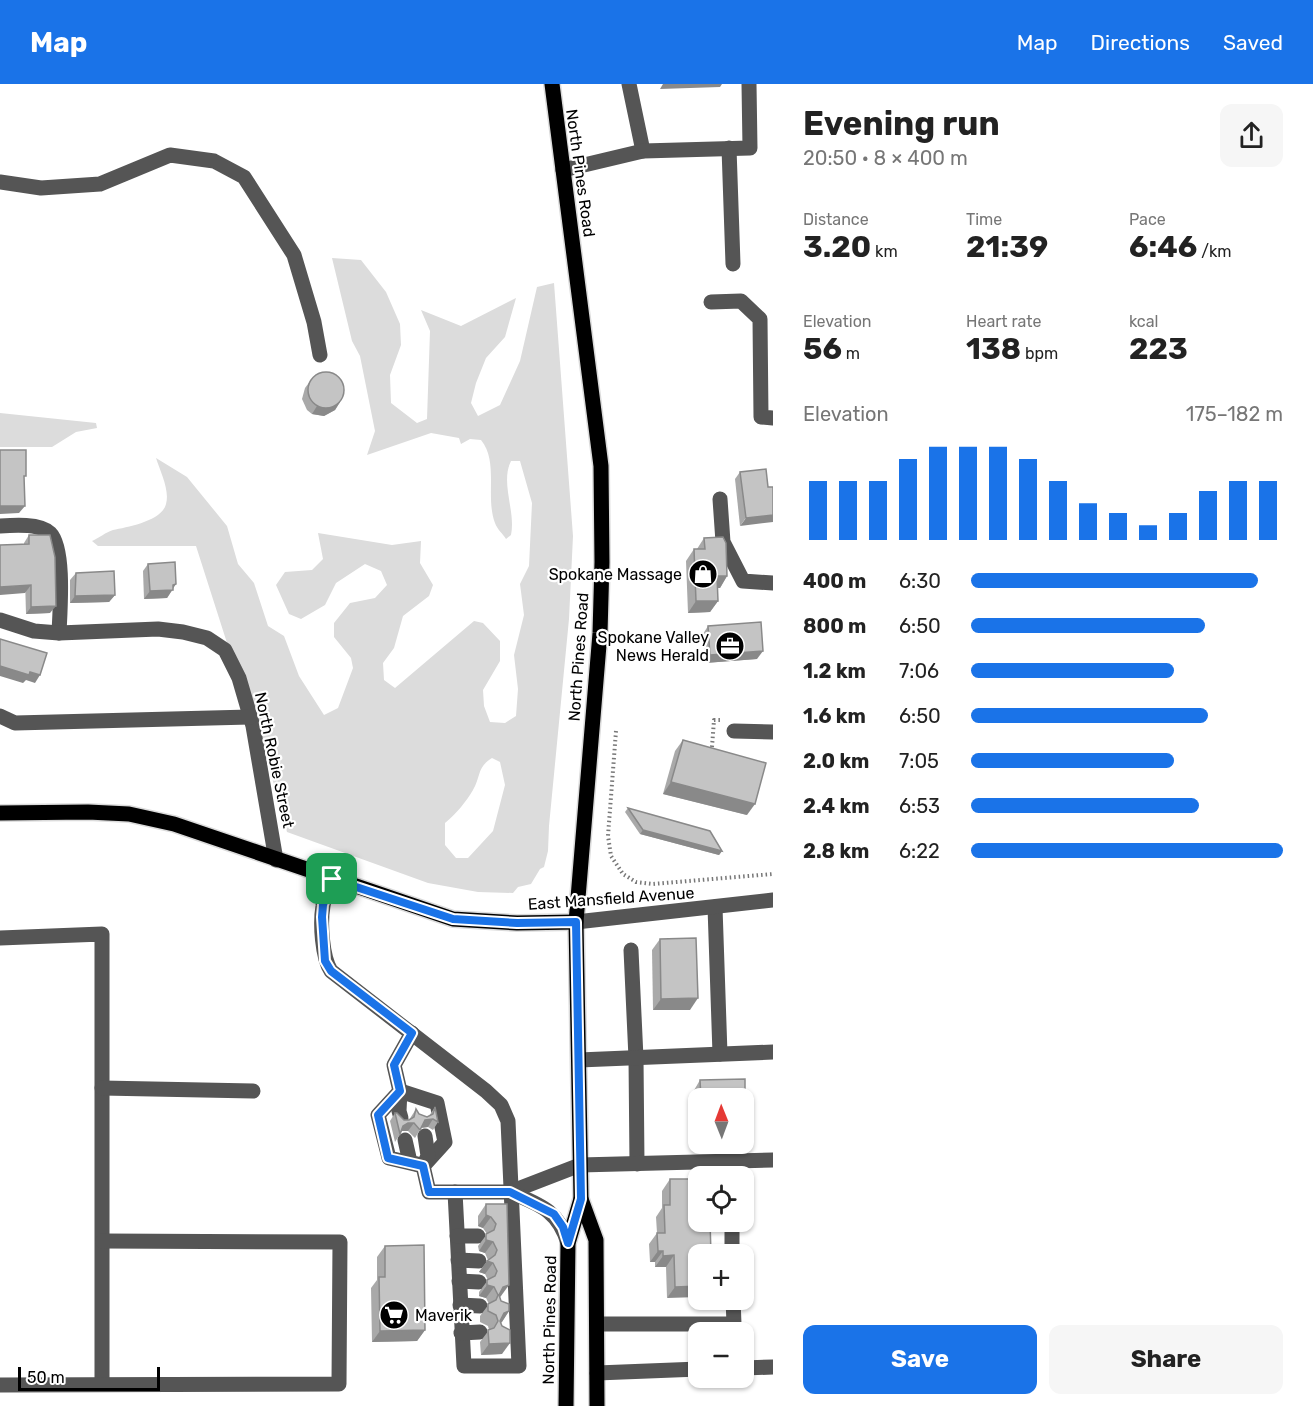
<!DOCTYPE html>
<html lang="en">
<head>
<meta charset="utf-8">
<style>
	:root { --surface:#fff; --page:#f6f6f6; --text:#222; --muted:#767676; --accent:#1a73e8 }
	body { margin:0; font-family:Rubik,sans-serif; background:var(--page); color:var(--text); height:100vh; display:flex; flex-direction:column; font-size:22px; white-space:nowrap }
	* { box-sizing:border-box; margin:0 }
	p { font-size:20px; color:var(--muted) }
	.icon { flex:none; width:33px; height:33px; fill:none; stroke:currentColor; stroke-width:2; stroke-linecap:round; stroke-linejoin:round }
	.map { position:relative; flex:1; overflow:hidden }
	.panel { display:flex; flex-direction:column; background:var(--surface); width:540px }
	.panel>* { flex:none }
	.needle { width:39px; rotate:359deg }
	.tools { position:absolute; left:688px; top:1004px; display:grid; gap:12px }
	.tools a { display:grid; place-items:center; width:66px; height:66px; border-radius:12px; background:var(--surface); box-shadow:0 2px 4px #0004; font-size:30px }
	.scale { position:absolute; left:18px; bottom:15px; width:142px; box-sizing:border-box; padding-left:6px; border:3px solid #000; border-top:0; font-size:16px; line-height:21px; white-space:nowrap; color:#000; -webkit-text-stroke:4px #fff; paint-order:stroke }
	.pin { position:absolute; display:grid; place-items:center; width:51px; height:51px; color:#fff; margin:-26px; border-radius:12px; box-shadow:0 3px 9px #0006 }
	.round { display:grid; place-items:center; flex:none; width:63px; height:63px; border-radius:12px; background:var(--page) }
	.headline { display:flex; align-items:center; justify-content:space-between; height:102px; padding:0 30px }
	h1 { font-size:33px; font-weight:700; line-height:45px }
	.stats { display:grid; grid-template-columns:repeat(3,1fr); gap:9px; height:102px; padding:6px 30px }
	.stats div { display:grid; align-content:center }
	.stats b { font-size:30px; font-weight:700 }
	.stats small { font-size:16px; font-weight:400 }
	.stats p { font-size:16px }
	.chart { height:168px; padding:12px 30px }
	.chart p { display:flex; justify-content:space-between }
	.chart svg { width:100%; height:108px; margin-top:6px; stroke:var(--accent); stroke-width:6 }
	.action { display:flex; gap:12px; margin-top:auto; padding:12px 30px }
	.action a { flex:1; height:69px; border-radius:12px; background:var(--accent); color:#fff; font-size:24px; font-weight:700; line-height:69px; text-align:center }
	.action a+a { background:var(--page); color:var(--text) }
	ul { padding:0 30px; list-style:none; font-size:20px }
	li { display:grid; grid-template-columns:96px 72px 1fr; align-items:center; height:45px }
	li i { height:15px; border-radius:8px; background:var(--accent) }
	header { display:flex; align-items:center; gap:36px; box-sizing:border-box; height:84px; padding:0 30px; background:var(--accent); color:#fff }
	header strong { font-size:28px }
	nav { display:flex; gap:33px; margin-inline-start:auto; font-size:21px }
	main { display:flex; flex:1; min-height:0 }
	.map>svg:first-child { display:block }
	.green { fill:#dcdcdc; fill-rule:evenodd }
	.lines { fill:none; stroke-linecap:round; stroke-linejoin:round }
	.major-casing { stroke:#dbdbdb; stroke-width:18 }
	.path { stroke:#777; stroke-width:4; stroke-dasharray:1.5 3; stroke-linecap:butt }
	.minor { stroke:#555; stroke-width:15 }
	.major { stroke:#000; stroke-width:15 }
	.wall { fill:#a9a9a9 }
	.shaded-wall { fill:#898989 }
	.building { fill:#c4c4c4; stroke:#898989; stroke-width:1.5 }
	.route-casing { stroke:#fff; stroke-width:12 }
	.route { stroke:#1a73e8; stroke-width:8 }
	.labels { text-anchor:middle; stroke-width:4.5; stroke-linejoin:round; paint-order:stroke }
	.street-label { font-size:16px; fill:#000; stroke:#fff }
	.poi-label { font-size:16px; fill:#000; stroke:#fff; text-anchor:end }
</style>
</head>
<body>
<header>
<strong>Map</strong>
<nav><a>Map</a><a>Directions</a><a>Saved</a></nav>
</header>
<main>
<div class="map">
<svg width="773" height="1322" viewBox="0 0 773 1322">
	<rect width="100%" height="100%" fill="#fff"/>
	<g class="green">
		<path d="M332 174 361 176 386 208 400 240 401 261 390 291 391 319 417 339 427 335 430 247 421 226 461 242 516 214 505 253 486 274 476 299 471 319 478 332 500 321 520 277 537 203 554 199 573 452 569 535 549 742 548 767 544 783 540 785 531 800 518 803 513 809 478 808 428 799 287 748 246 599 227 559 196 462H98L92 457C99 454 106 448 113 446 128 443 162 437 166 420 170 406 160 387 156 374L187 393 227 442 238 480 254 499 268 542 284 552 299 592 324 631 338 624 353 584 351 574 334 553V539L350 519 375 514 387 501 381 487 365 480 336 499 325 521 301 535 289 530 276 501 285 488 312 486 323 475 318 449 392 461 421 457 420 479 433 501 429 512 403 532 394 564 383 579 384 596 395 604 474 537 483 539 500 557V577L483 606 484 622 490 638 505 639 516 632 518 605 514 571 524 531 520 500 529 482 532 419 520 377H511C500 399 516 427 511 451L506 455C503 450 497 445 495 439 485 413 499 378 481 356L470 355 461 360 459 354 431 349 367 371 375 347 360 272 352 257ZM492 674 500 678 505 701 493 747 468 774H456L445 761V739C456 730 466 718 473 706 481 692 477 683 492 674Z"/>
		<path d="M0 329 96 339 97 344 76 348 52 363H0Z"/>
	</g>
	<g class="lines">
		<g class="major-casing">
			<g id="major">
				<path d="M552 0 601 382 602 478 600 549 576 838 581 1115 568 1159 566 1322"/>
				<path d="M0 729 88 728 129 730 174 740 453 835 517 839 576 838"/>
				<path d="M581 1115 596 1156 597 1322"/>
			</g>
		</g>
		<g class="path">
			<path d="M616 647 608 752 611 772 623 790 636 798 653 800 773 790"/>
			<path d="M712 663 714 636H722"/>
		</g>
		<g class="minor">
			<path d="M629 0 643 67"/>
			<path d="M729 64 733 180"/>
			<path d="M563 86 643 67 750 64 749 0"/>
			<path d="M0 98 41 104 100 100 170 71 214 77 244 93 294 171 314 238 320 271"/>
			<path d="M711 218 741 217 760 235 761 333 773 334"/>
			<path d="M720 415 723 458 743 497 773 499"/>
			<path d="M0 442C13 441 40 439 50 449 65 464 60 526 59 549"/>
			<path d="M0 536 34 547 59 549 158 545 183 548 207 554 225 566 239 594 253 642 276 776"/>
			<path d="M0 632 15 639 250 633"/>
			<path d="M734 647 773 648"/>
			<path d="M332 795C329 803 324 813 323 822 320 839 322 873 331 887L486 1007 501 1021 508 1037 519 1282H464L455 1108"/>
			<path d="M715 823 720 970"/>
			<path d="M576 838 773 816"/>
			<path d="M0 854 102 850V1300"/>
			<path d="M631 866 636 974 637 1080"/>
			<path d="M579 976 773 968"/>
			<path d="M102 1004 253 1007"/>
			<path d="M400 1007 378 1031 389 1074 423 1082"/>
			<path d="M400 1007 437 1019 445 1058 426 1079"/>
			<path d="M401 1034 399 1027 400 1007 394 981 412 949"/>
			<path d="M425 1052 428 1072 423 1082 429 1108H510L580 1081 773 1076"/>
			<path d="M405 1056 410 1078 420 1081"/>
			<path d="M510 1108C540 1121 558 1126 568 1159"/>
			<path d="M732 1137V1170"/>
			<path d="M457 1152H478"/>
			<path d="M458 1176 479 1177"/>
			<path d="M459 1197 479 1198"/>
			<path d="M460 1221 480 1222"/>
			<path d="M597 1240H734L733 1215"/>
			<path d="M461 1249 480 1248"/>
			<path d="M744 1284 773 1283"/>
			<path d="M597 1289 699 1285"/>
			<path d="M0 1301 339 1300 340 1158 103 1157"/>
		</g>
		<use href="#major" class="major"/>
	</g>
	<g class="wall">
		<path d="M311 296 340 318 335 326 324 332 312 330 307 326 302 315 305 304Z"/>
		<path d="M740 388 768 403 740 442 735 395Z"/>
		<path d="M29 451 50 529 26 530 24 459Z"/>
		<path d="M704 454 727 492 720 504H717L718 517 710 528 688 529 686 477 694 465H697Z"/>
		<path d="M148 480 173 505 167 514 144 515 143 487Z"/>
		<path d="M76 489 115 511 109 518 70 519V496Z"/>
		<path d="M708 542 757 575 705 579 703 550Z"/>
		<path d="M683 656 747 731 663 710 675 667Z"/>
		<path d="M628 724 722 767 719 771 640 750 625 728Z"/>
		<path d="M660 855 690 926H653L652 866Z"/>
		<path d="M700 996 744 1014H699V1052H693V1008Z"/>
		<path d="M435 1023 438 1038 433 1046 428 1043 421 1044 415 1054 408 1047H402L395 1058 390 1037 395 1029 404 1036H409L416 1025 419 1030 427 1033 429 1032Z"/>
		<path d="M670 1095 699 1111 711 1170 667 1214 666 1183H655V1178H650L649 1160 657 1149 656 1133 662 1124V1107Z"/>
		<path d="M486 1120H507L501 1212 500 1213 501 1217 509 1227 501 1239 502 1270 481 1271 480 1258 489 1246 488 1242 480 1238V1232L489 1220 486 1214 479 1212V1208L488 1196 485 1190 479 1188 488 1176 485 1169 479 1167 478 1162 487 1150 483 1144 478 1142V1132Z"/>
		<path d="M385 1162 425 1246 417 1257 372 1258 371 1204 377 1196V1173Z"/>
	</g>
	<g class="shaded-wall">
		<path d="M663 0H722L720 3 660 5Z"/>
		<path d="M340 318 335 326 324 332 312 330 317 322Z"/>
		<path d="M0 422H25L19 429 0 430Z"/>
		<path d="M773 431V438L740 442 746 434Z"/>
		<path d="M717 492H727L720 504H709Z"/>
		<path d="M176 500 167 514 144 515 150 507Z"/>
		<path d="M31 501 25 509 0 511V503Z"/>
		<path d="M115 511 109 518 70 519 75 512Z"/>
		<path d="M696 517H718L710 528 688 529Z"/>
		<path d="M56 522 50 529 26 530 31 523Z"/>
		<path d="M763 567 757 575 705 579 710 571Z"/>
		<path d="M0 582 30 588 40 591 35 599 26 596 23 599 0 592Z"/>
		<path d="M671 698 755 720 747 731 663 710Z"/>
		<path d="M643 746 722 767 719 771 640 750Z"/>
		<path d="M698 914 690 926H653L661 915Z"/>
		<path d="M433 1035 428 1043 419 1044 425 1036Z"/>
		<path d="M408 1039H414L408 1047H402L400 1048 403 1042Z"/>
		<path d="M699 1044V1052H693Z"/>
		<path d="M486 1131 491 1133 483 1144 478 1142Z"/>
		<path d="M486 1156 493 1158 485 1169 479 1167Z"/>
		<path d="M658 1167H663L655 1178H650Z"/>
		<path d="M674 1171 666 1183H655L663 1172Z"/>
		<path d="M487 1177 493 1179 485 1190 479 1188Z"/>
		<path d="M487 1201 494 1203 486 1214 479 1212Z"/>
		<path d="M509 1201 501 1212 497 1214 503 1203Z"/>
		<path d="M699 1202V1213L667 1214 675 1203Z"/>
		<path d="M509 1227 502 1238 496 1240 504 1229Z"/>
		<path d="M425 1246 417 1257 372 1258 380 1247Z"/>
		<path d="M510 1259 502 1270 481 1271 489 1260Z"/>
	</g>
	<g class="building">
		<circle cx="326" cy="306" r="18"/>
		<path d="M0 366H26V392H24L25 422H0Z"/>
		<path d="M766 385 768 403H773V431L746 434 740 388Z"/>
		<path d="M29 451H50L55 473 56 522 31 523V501L0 503V461L29 460Z"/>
		<path d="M723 453 726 459 727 492H717L718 517H696L694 465H705L704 454Z"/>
		<path d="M175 478 176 500 173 501V506L150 507 148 480Z"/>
		<path d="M114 487 115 511 75 512 76 489Z"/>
		<path d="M761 538 763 567 710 571 708 542Z"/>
		<path d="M0 555 47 569 40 591 30 588 29 591 0 582Z"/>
		<path d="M683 656 766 679 755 720 671 698Z"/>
		<path d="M628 724 710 747 722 767 643 746Z"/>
		<path d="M696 854 698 914 661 915 660 855Z"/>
		<path d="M745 995V1040H744V1014H701L700 996Z"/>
		<path d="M435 1023 438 1038 433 1035 425 1036 420 1046 414 1039H408L403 1042 400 1050 395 1029H397L404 1036H409L414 1033 416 1025 419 1030 427 1033 433 1030Z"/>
		<path d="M670 1095H698L699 1137H710L711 1170H699V1202L675 1203 674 1171 663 1172V1167H658L657 1149H665L664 1121H670Z"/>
		<path d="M486 1120H507L509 1201 503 1203 499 1211 501 1217 509 1220V1227L504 1229 500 1237 502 1242 510 1246V1259L489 1260 488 1246 494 1244 498 1237 496 1231 488 1227V1220L496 1216 498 1211 494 1203 487 1201V1196L495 1192 497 1187 493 1179 487 1177 495 1171 497 1166 493 1158 486 1156V1150L494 1146 496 1140 491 1133 486 1131Z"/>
		<path d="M424 1161 425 1246 380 1247 379 1193H385V1162Z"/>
	</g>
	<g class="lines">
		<g class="route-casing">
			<path id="route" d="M332 795 453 835 517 839 576 838 581 1115 568 1159 563 1143 554 1130 510 1108H429L423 1082 388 1074 378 1031 400 1007 394 981 412 949 331 887 325 877 322 833 323 821Z"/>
		</g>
		<use href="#route" class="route"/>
	</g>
	<defs>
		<g id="shop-disc" transform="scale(1.5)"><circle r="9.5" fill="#000" stroke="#fff"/><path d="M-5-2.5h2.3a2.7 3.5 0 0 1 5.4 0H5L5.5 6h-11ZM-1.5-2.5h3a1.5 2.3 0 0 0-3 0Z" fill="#fff"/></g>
		<g id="office-disc" transform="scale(1.5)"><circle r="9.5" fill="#000" stroke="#fff"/><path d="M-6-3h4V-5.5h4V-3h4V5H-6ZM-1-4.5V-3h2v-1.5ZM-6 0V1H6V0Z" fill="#fff"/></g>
		<g id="supermarket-disc" transform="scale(1.5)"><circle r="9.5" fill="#000" stroke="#fff"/><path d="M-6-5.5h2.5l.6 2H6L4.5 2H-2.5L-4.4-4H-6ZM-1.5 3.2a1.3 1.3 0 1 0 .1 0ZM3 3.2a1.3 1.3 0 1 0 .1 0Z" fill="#fff"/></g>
	</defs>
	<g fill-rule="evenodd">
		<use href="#shop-disc" x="703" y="490"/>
		<use href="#office-disc" x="730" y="562"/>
		<use href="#supermarket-disc" x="394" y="1231"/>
	</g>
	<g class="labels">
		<g class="street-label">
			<text transform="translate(581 89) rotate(82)" y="6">North Pines Road</text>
			<text transform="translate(578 573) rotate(-86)" y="6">North Pines Road</text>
			<text transform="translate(275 676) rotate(78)" y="6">North Robie Street</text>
			<text transform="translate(611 814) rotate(-4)" y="6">East Mansfield Avenue</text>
			<text transform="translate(549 1236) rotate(-89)" y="6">North Pines Road</text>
		</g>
		<g class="poi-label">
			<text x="682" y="496">Spokane Massage</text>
			<text x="709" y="559">Spokane Valley<tspan x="709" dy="18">News Herald</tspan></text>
			<text x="415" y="1237" text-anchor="start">Maverik</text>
		</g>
	</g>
</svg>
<div class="tools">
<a><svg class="needle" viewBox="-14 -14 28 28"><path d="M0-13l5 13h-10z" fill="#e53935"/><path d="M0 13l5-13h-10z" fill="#767676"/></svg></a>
<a><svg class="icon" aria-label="locate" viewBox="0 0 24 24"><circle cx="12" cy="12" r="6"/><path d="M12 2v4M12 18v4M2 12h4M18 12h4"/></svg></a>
<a>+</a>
<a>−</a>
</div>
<div class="scale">50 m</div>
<div class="pin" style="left:332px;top:795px;background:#1e9e55"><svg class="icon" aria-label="arrive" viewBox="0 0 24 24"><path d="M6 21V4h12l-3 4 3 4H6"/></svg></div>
</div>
<section class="panel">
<div class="headline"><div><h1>Evening run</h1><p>20:50 · 8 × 400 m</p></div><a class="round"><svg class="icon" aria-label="share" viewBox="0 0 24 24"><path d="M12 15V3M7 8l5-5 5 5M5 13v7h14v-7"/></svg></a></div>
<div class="stats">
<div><p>Distance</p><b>3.20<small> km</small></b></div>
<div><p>Time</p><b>21:39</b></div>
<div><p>Pace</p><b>6:46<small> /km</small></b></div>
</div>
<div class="stats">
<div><p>Elevation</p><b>56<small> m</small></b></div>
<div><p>Heart rate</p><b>138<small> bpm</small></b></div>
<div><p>kcal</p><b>223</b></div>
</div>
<div class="chart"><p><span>Elevation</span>175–182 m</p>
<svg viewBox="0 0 160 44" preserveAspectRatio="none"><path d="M5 44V20M15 44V20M25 44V20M35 44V11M45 44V6M55 44V6M65 44V6M75 44V11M85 44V20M95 44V29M105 44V33M115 44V38M125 44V33M135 44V24M145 44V20M155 44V20"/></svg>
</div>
<ul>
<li><b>400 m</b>6:30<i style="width:92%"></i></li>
<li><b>800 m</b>6:50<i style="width:75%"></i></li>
<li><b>1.2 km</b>7:06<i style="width:65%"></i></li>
<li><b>1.6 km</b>6:50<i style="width:76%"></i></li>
<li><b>2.0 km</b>7:05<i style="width:65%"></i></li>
<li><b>2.4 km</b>6:53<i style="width:73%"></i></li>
<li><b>2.8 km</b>6:22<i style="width:100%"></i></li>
</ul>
<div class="action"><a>Save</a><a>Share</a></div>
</section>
</main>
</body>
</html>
